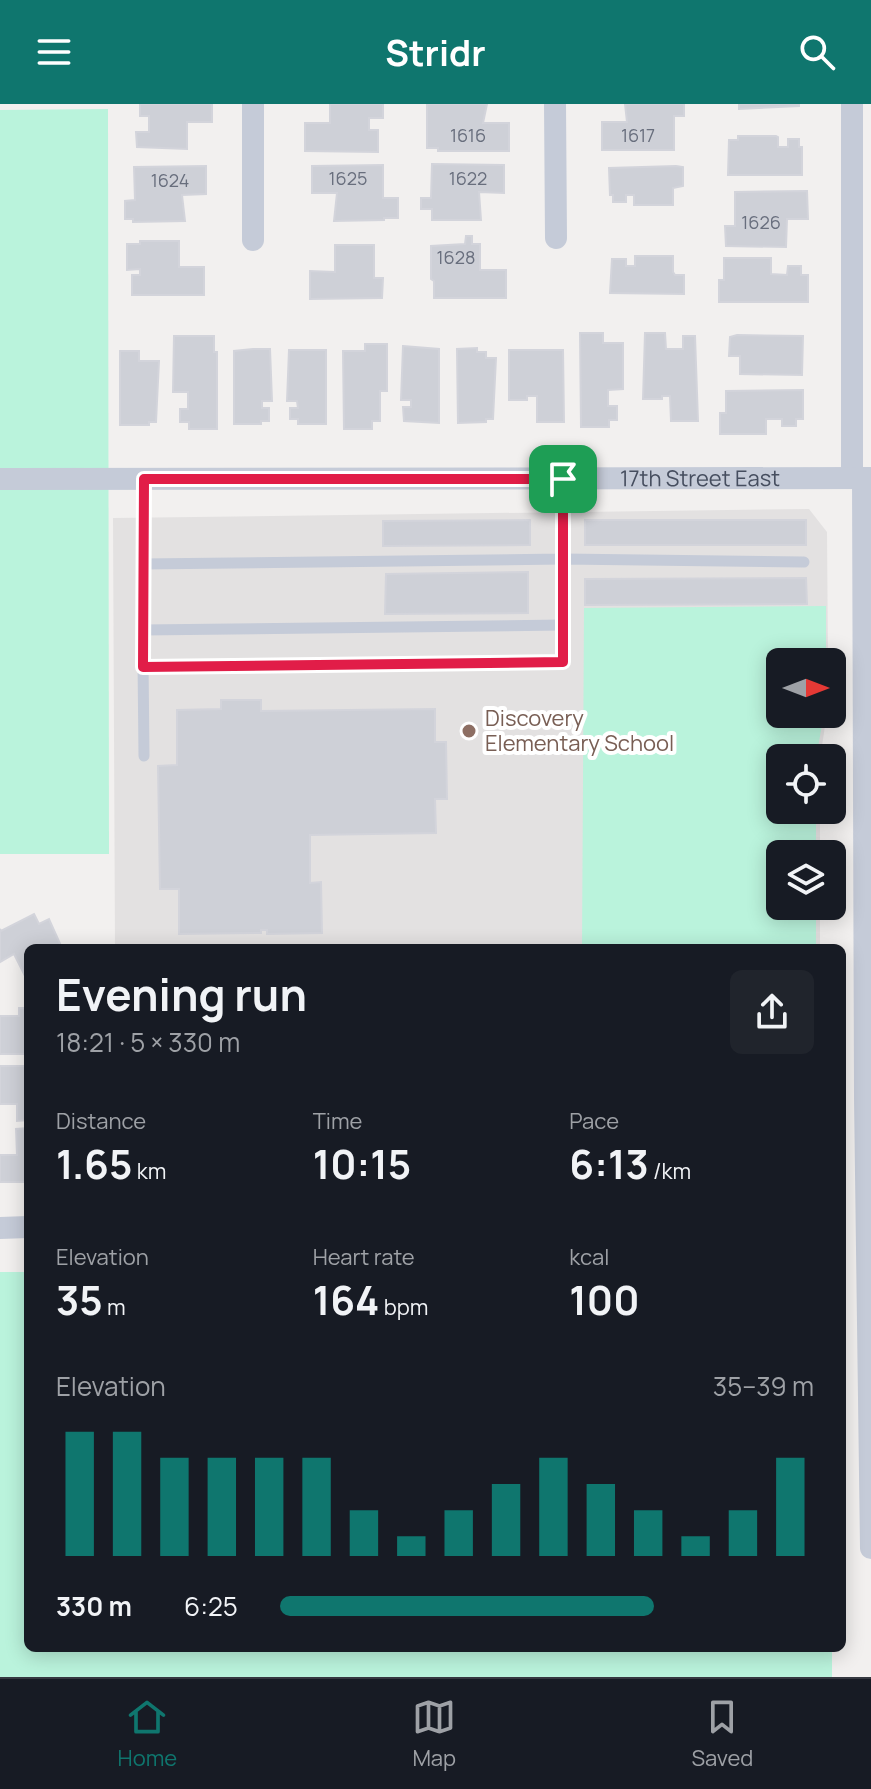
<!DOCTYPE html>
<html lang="en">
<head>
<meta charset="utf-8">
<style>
	:root { --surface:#171b24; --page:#20242c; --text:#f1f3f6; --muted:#9ea1a6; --line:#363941; --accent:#0f766e }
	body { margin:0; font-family:Manrope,sans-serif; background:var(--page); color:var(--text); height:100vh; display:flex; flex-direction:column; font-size:30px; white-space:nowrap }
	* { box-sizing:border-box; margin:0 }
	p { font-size:26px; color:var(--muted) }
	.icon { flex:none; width:44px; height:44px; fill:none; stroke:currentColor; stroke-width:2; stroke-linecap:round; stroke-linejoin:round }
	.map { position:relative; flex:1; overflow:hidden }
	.details { position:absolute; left:24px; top:840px; width:822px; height:708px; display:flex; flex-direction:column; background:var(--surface); border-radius:12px; box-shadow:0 4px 20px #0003 }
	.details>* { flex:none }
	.needle { width:52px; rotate:90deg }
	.buttons { position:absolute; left:766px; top:544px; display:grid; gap:16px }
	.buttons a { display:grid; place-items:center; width:80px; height:80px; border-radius:12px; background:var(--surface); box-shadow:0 4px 20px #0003; font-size:40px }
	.pin { position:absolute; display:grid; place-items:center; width:68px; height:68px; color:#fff; margin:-34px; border-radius:16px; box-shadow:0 4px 12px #0006 }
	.round { display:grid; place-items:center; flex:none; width:84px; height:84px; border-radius:12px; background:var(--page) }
	.overview { display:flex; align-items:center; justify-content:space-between; height:136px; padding:0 32px }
	h1 { font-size:44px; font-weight:700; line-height:60px }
	.figures { display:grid; grid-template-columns:repeat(3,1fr); gap:12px; height:136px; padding:8px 32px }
	.figures div { display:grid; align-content:center }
	.figures b { font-size:40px; font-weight:700 }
	.figures small { font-size:22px; font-weight:400 }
	.figures p { font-size:22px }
	.chart { height:224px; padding:16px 32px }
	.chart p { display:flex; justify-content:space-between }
	.chart svg { width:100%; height:144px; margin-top:8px; stroke:var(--accent); stroke-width:6 }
	ul { padding:0 32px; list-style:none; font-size:26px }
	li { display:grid; grid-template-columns:128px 96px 1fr; align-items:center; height:60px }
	li i { height:20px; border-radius:10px; background:var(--accent) }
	header { display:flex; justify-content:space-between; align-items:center; height:104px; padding:0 32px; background:var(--accent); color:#fff; font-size:36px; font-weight:700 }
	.tab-bar { display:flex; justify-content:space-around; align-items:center; height:112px; border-top:2px solid var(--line); background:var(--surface); font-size:22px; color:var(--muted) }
	.tab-bar a { display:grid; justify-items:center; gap:4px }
	.tab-bar .selected { color:var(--accent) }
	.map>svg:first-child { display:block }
	.education { fill:#e3e1e1 }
	.green { fill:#baf3dc }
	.building { fill:#ced0d7; stroke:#d3d4db; stroke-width:2 }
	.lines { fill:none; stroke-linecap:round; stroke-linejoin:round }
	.service { stroke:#c5cbd8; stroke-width:11 }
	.minor { stroke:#c5cbd8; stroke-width:22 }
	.route-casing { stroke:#fff; stroke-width:16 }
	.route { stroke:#e11d48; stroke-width:10 }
	.education-dot { fill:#8d6e63; stroke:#fff; stroke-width:3 }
	.labels { text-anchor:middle; stroke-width:8; stroke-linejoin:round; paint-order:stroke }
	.number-label { font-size:18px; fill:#686e7d }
	.street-label { font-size:22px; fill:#464e5f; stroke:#fff }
	.education-label { font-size:22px; fill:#785e54; stroke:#fff; text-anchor:start }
</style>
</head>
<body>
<header><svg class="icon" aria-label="menu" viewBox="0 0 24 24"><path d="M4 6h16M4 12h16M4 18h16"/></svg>Stridr<svg class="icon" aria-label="search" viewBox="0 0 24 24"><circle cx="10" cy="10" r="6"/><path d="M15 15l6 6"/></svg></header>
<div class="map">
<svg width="871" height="1573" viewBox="0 0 871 1573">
	<rect width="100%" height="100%" fill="#f2f0ef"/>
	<path class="education" d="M809 405 827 428 828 558H780V610H827L820 654H780V706H820V750H780V802H820V844H115L113 414Z"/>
	<g class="green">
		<path d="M108 5 109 750H0V6Z"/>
		<path d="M826 502V558H780V610H824L816 654H780V706H816V750H780V802H816V844H582L584 504Z"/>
		<path d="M0 1168H28V1544H832V1573H0Z"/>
	</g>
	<g class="building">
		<path d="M140 0H212V18H187V45L137 43 136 28H149V12H140Z"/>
		<path d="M330 0H383V14H369V26H378V48L305 47V19H330Z"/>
		<path d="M427 0H487L483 19H509V47H438V44H427Z"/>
		<path d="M625 0H684V12H674V46H602V18H627Z"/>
		<path d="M739 0H799V2L739 5Z"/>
		<path d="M738 32H776L778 33V43H788V35H799V43H802V71H728L729 36H738Z"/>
		<path d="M432 60 504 61V89L479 88 481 116H432V105H421V94H431Z"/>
		<path d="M383 61V94H398V114H384V116L334 117 337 89H312V62Z"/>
		<path d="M206 62V90L182 91 185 117 133 118V115H125V97L135 96 134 63Z"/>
		<path d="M676 62 683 63V82L673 84V101H634V91H626V98H613V91H610L609 64Z"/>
		<path d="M807 87 808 115H787L786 143 726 142 725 122H735V88Z"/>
		<path d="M466 132H472V140H480V166H506V194H434V177L431 175V142L465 140Z"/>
		<path d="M140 137H179V163H204V191H132V171H140V165L127 166V140H140Z"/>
		<path d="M335 141H374V174H383L382 194 310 195V167L335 168Z"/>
		<path d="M635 152H673V168L675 171H684V190L610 189 612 155H626V162H635Z"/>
		<path d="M724 154H771V170L787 171 788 162H801V171H808V198H719V176H724Z"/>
		<path d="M580 229H603V239H623V285L608 286V302H617V316H609V323H581Z"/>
		<path d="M645 229H665L666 245H683V232H695L698 317H671L670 292H662V295H643Z"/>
		<path d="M737 231 803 232 802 271 740 270V252H729L730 233Z"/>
		<path d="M174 232H214V248H217V325H189V318H180V305H188V288H173Z"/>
		<path d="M365 240H387V287H380V317H372V325H344L343 247H365Z"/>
		<path d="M403 242 439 245V319L404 317 403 303H411V296H401Z"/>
		<path d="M477 244V248H486V254H496L493 315H486V318L458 319 457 245Z"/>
		<path d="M253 245H270L272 297H262V304H269V317H261V320H234V247Z"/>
		<path d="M289 246H326V320H298V315H290V304H298L297 297H287Z"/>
		<path d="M509 246H563L564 318H537V292H527V296H509Z"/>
		<path d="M120 247H139V257H159L156 318H149V321H120Z"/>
		<path d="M803 286V315H796V322H782V315H766V330H720V309H726V287Z"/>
		<path d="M530 416V441L383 442V417Z"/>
		<rect x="585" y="416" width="221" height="25"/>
		<path d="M528 468V509L385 510 386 470Z"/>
		<path d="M806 474 807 500 585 501V475Z"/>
		<path d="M221 596H261V607L435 605V638H446L447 695H435L436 729 310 731V779L321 778 322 829 267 830V826H261V829L179 830V785H160L158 662 177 661V606L221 605Z"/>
		<path d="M34 810 39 820 49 815 62 844H28L26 874 14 850 0 858V825L1 827Z"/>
		<path d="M19 904H28V950H0V912H19Z"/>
		<path d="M0 962H28V1016L17 1017V1000H0Z"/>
		<path d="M28 1024V1078H0V1051H17L16 1025Z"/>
	</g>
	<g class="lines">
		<g class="service">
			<path d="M144 375 142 460 563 455V375"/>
			<path d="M142 460 144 652"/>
			<path d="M142 526 563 521"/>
			<path d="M143 563 563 558V455L804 458"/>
		</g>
		<g class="minor">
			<path d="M253 0V136"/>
			<path d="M555 0 556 134"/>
			<path d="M852 374V0"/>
			<path d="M863 374 865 994 871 1444"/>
			<path id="s1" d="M0 375 871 374"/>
			<path d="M0 1124 28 1123"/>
		</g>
	</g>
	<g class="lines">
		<g class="route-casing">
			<path id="route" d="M144 375H563V558L143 563Z"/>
		</g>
		<use href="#route" class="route"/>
	</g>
	<circle class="education-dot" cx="469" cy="627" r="8"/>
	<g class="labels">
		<g class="number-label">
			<text x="468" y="38">1616</text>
			<text x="638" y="38">1617</text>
			<text x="348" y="81">1625</text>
			<text x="468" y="81">1622</text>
			<text x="170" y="83">1624</text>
			<text x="761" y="125">1626</text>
			<text x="456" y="160">1628</text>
		</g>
		<g class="street-label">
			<text dy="8" stroke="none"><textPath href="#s1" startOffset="700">17th Street East</textPath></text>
		</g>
		<g class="education-label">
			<text x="485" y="622">Discovery<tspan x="485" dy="25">Elementary School</tspan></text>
		</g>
	</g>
</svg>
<div class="buttons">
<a><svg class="needle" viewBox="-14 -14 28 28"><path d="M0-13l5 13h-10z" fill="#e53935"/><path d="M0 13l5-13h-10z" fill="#9ea1a6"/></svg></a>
<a><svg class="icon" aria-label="locate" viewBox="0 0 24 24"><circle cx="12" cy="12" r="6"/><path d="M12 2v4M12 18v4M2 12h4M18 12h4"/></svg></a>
<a><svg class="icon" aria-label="layers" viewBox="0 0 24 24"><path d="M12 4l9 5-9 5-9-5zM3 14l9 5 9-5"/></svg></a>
</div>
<div class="pin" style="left:563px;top:375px;background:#1e9e55"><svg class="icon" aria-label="arrive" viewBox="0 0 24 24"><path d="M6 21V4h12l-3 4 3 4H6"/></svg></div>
<section class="details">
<div class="overview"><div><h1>Evening run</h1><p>18:21 · 5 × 330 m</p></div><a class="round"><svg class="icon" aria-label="share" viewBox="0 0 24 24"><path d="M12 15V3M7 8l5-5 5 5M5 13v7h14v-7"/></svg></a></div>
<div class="figures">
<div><p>Distance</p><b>1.65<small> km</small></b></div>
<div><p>Time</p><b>10:15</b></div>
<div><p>Pace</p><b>6:13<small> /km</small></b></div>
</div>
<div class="figures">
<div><p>Elevation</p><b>35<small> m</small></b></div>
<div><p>Heart rate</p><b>164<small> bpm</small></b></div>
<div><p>kcal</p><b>100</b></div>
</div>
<div class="chart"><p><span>Elevation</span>35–39 m</p>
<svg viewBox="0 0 160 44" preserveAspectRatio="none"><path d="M5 44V6M15 44V6M25 44V14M35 44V14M45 44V14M55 44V14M65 44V30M75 44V38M85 44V30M95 44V22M105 44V14M115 44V22M125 44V30M135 44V38M145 44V30M155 44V14"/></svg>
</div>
<ul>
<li><b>330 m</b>6:25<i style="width:70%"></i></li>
</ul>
</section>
</div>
<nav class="tab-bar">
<a class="selected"><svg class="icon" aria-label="home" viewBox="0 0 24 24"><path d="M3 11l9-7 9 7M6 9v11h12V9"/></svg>Home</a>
<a><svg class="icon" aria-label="map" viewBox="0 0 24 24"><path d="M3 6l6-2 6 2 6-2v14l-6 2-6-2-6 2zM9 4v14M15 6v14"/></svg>Map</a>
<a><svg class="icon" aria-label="saved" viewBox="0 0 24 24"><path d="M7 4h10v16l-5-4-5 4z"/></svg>Saved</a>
</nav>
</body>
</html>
